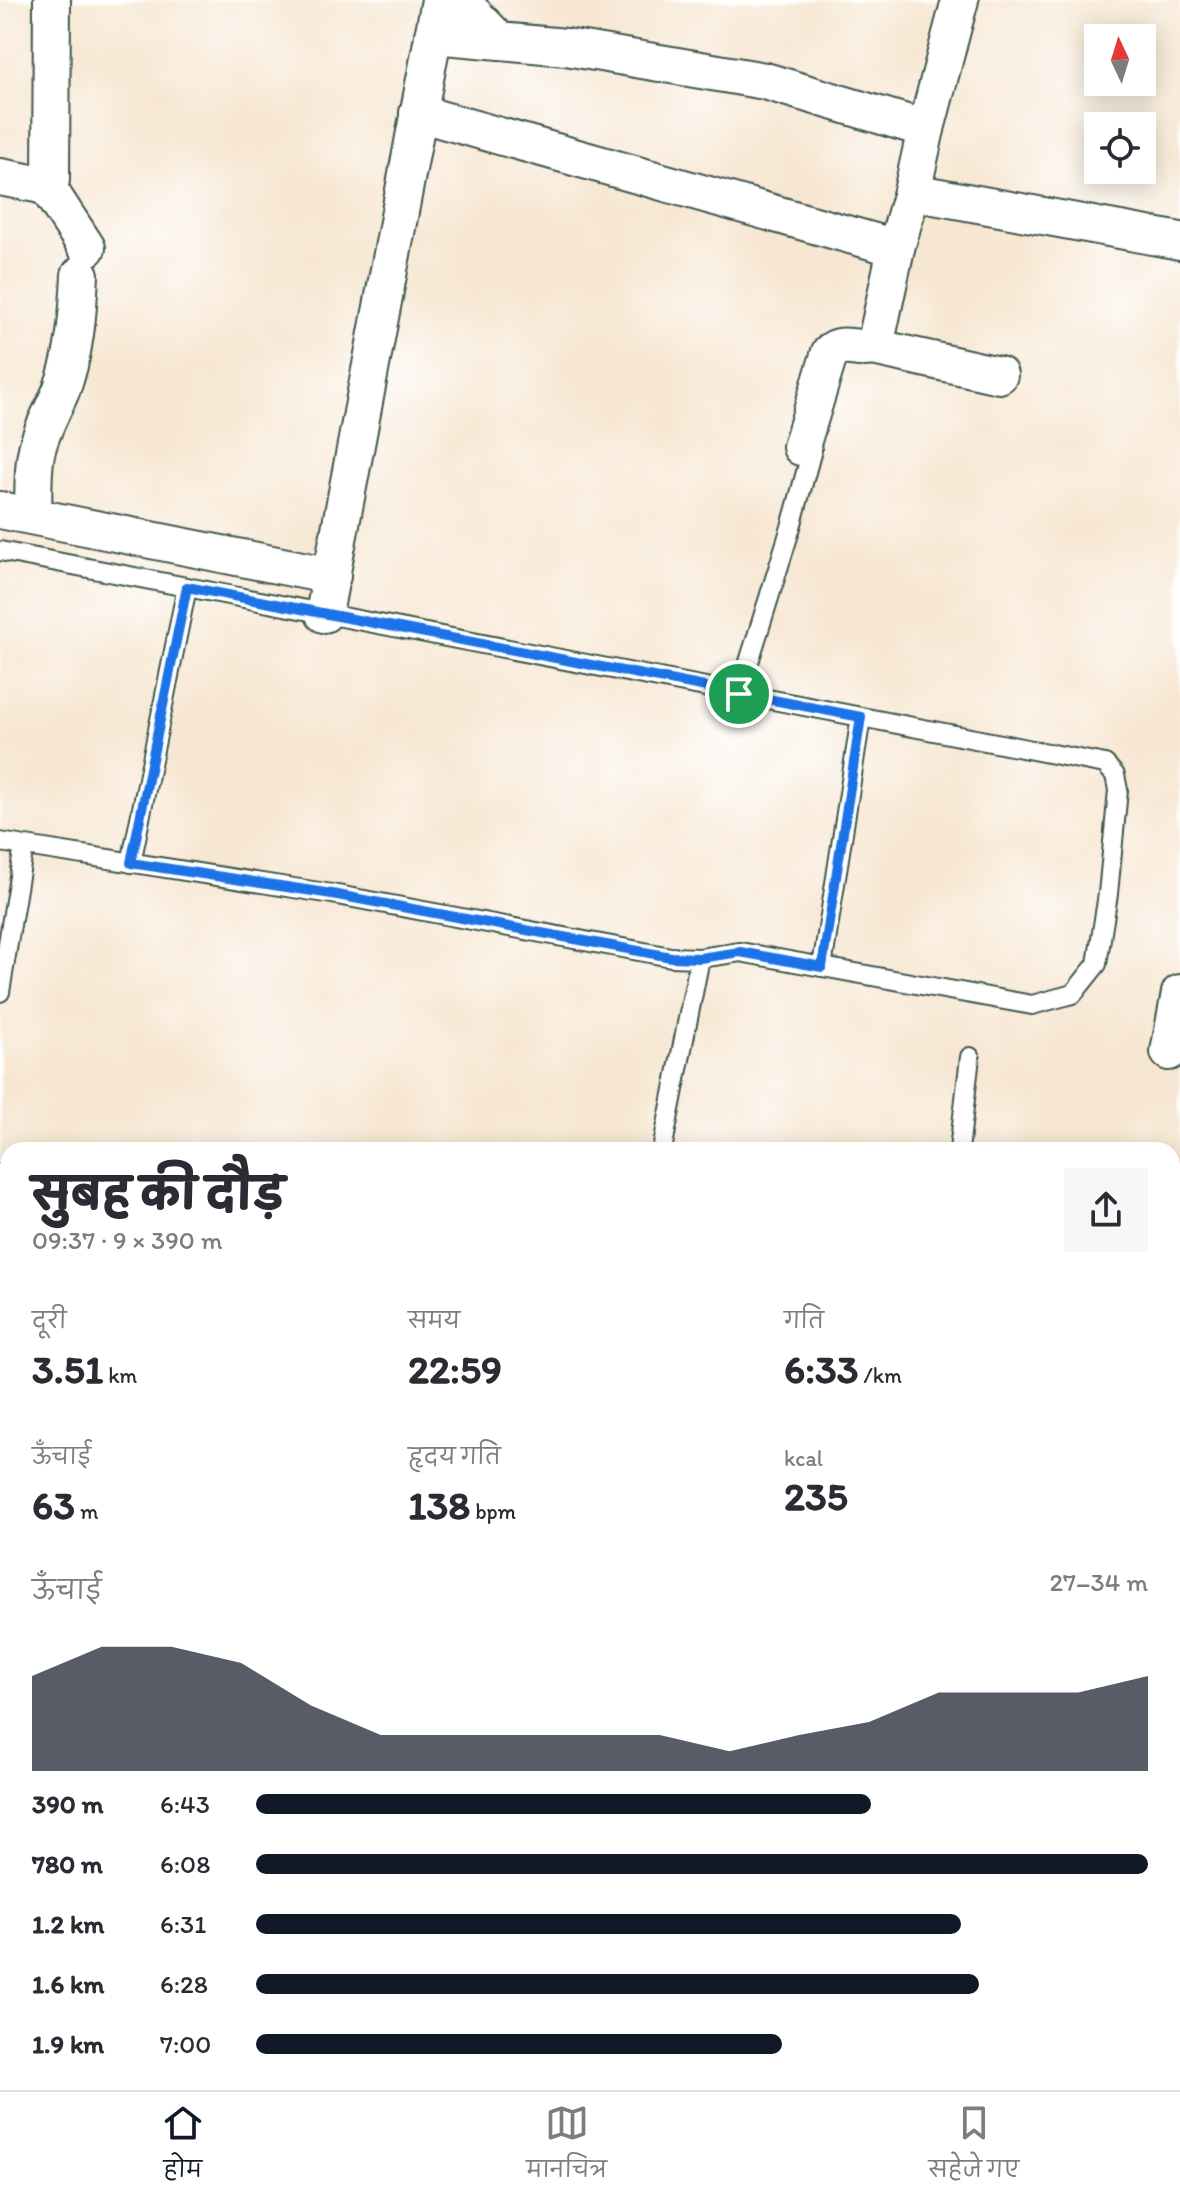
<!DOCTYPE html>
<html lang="hi">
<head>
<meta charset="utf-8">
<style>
	:root { --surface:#fff; --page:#f7f7f7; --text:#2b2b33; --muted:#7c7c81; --line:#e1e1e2; --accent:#111827 }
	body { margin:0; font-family:Itim,"Playpen Sans Deva",sans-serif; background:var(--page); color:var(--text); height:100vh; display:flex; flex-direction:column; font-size:30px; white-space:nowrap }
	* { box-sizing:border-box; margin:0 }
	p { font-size:26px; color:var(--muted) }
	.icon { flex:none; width:44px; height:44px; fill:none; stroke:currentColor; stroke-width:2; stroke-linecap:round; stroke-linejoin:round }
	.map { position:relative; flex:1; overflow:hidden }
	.details { position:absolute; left:0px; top:1142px; width:1180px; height:948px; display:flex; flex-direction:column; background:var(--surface); border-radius:24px 24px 0 0; box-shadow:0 4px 20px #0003 }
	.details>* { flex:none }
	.needle { width:52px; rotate:356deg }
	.buttons { position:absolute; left:1084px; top:24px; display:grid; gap:16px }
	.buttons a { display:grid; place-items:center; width:72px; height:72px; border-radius:0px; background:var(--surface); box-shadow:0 4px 20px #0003; font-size:40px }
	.pin { position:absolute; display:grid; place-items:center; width:68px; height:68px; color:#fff; margin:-34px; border:4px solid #fff; border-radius:50%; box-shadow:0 2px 8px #0007 }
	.round { display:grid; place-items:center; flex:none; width:84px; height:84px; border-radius:0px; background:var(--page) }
	.summary { display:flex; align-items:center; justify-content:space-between; height:136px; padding:0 32px }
	h1 { font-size:44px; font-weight:800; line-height:60px }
	.metrics { display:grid; grid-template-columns:repeat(3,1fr); gap:12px; height:136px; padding:8px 32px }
	.metrics div { display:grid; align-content:center }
	.metrics b { font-size:40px; font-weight:800 }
	.metrics small { font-size:22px; font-weight:400 }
	.metrics p { font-size:22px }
	.chart { height:224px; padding:16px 32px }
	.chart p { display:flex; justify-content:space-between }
	.chart svg { width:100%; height:144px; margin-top:8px; fill:var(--accent); opacity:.7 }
	ul { padding:0 32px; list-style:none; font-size:26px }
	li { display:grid; grid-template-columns:128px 96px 1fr; align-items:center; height:60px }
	li i { height:20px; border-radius:10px; background:var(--accent) }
	.tab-bar { display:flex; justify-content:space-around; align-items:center; height:112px; border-top:2px solid var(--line); background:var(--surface); font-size:22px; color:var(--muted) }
	.tab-bar a { display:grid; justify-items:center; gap:4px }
	.tab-bar .active { color:var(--accent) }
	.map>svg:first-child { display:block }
	.park { fill:url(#park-tufts); stroke:#668a5c; stroke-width:2 }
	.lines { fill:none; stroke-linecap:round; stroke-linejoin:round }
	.service-casing { stroke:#3f564c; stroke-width:22 }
	.minor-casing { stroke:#3f564c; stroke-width:40 }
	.service { stroke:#fff; stroke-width:18 }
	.minor { stroke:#fff; stroke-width:36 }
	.route-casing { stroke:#fff; stroke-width:16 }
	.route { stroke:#1a73e8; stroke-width:10 }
</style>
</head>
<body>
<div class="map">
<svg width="1180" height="2090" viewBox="0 0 1180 2090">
	<defs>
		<pattern id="park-tufts" width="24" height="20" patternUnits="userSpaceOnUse" patternTransform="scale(2)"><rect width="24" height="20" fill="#add783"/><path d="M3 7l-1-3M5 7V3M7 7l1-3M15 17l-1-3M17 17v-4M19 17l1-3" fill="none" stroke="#94b972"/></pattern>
	</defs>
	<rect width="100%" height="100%" fill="#fff"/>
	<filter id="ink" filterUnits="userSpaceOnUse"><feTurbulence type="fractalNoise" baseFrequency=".0125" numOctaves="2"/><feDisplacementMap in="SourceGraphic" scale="16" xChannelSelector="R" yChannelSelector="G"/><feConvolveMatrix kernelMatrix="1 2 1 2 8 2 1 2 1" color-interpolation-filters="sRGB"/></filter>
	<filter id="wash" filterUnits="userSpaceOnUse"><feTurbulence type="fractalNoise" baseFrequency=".006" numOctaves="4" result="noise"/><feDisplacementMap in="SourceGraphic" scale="32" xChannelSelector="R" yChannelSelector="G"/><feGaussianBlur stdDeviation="1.8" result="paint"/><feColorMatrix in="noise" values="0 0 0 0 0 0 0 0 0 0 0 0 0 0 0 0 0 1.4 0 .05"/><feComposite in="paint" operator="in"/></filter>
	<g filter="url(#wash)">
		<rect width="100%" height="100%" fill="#f7e7d2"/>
		<path class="park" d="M0 1285 8 1286V1827L2 1867 0 1866Z"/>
	</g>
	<g filter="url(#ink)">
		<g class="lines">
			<g class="service-casing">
				<g id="service">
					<path d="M0 551 1105 764 1115 775 1118 790 1108 894 1097 964 1073 994 1032 1005 740 952 700 958 671 957 332 894 0 842"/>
					<path d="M739 694 791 527 812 450"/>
					<path d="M131 863 187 587"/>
					<path d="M822 967 861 717"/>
					<path d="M0 992 24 846"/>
					<path d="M662 1150 700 958"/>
					<path d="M959 1150 970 1057"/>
					<path d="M0 1174 8 1173"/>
					<path d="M0 1417 8 1418"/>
					<path d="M0 1645 8 1646"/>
					<path d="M0 1881 8 1883"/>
					<path d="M130 2090 132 2082"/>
					<path d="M268 2090 269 2082"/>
					<path d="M881 2090 882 2082"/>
					<path d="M1031 2090 1032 2082"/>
				</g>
			</g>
			<g class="minor-casing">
				<g id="minor">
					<path d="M460 0 500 41"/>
					<path d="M433 35 566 47 765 81 926 129 960 0"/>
					<path d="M418 113 896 248 912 192 926 129"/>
					<path d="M0 177 42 185H46L51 180 52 0"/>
					<path d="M46 185 87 248"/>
					<path d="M912 192 1180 241"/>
					<path d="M873 347 999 375"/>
					<path d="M801 447 830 352C842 340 858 352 873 347L876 342 896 248"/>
					<path d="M0 510 332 576"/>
					<path d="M33 516C34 496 32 474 36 454 40 432 52 412 61 391 75 355 78 314 80 275"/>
					<path d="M324 614 440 0"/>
					<path d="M1169 1052 1180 993"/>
					<path d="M1172 1994 1180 1993"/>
				</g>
			</g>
			<use href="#service" class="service"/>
			<use href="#minor" class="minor"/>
		</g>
	</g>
	<g class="lines" filter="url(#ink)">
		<g class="route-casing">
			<path id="route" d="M187 587 861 717 822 967 740 952 700 958 671 957 332 894 131 863Z"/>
		</g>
		<use href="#route" class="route"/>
	</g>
</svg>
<div class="buttons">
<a><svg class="needle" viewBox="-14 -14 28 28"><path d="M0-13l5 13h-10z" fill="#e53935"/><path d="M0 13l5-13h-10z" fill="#7c7c81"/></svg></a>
<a><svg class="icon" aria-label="locate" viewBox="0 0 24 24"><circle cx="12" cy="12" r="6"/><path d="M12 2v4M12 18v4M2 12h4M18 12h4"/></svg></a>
</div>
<div class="pin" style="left:739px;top:694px;background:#1e9e55"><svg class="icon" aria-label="arrive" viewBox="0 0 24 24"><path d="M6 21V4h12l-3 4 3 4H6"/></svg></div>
<section class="details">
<div class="summary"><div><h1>सुबह की दौड़</h1><p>09:37 · 9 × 390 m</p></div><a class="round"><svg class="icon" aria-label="share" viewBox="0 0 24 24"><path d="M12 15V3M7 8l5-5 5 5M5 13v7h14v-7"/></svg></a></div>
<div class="metrics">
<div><p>दूरी</p><b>3.51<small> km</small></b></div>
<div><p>समय</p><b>22:59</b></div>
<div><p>गति</p><b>6:33<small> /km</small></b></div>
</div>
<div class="metrics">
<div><p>ऊँचाई</p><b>63<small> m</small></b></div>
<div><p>हृदय गति</p><b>138<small> bpm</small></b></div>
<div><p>kcal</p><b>235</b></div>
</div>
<div class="chart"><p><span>ऊँचाई</span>27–34 m</p>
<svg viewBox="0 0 160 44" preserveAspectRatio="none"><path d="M0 44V15L10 6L20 6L30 11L40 24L50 33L60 33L70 33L80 33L90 33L100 38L110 33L120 29L130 20L140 20L150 20L160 15V44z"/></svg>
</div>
<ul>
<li><b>390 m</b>6:43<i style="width:69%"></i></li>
<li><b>780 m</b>6:08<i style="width:100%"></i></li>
<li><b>1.2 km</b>6:31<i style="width:79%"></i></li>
<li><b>1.6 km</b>6:28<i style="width:81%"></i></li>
<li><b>1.9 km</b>7:00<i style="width:59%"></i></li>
</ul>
</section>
</div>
<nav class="tab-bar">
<a class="active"><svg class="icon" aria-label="home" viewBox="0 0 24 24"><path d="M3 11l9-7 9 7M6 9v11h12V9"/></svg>होम</a>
<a><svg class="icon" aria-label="map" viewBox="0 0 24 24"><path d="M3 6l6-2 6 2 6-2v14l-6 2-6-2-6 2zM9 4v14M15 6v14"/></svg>मानचित्र</a>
<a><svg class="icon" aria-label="saved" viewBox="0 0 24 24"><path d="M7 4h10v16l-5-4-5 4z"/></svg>सहेजे गए</a>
</nav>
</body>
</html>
